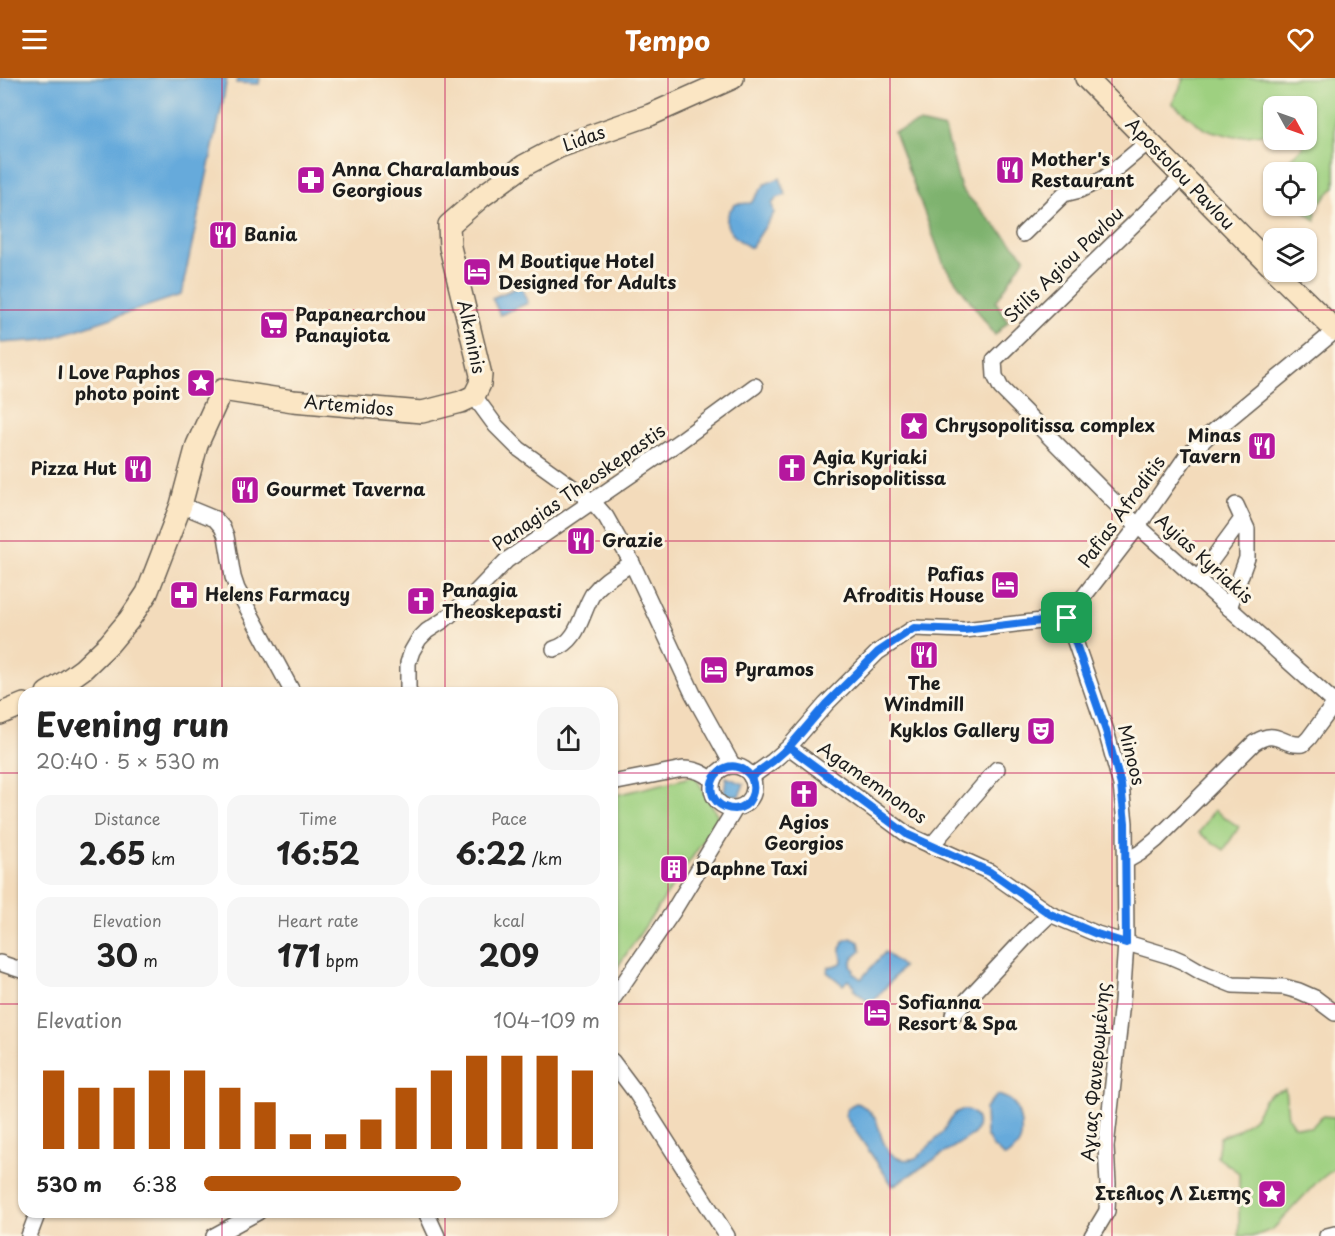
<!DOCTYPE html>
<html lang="en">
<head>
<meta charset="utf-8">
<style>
	:root { --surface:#fff; --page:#f6f6f6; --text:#222; --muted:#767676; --accent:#b45309 }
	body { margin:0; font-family:"Playpen Sans",sans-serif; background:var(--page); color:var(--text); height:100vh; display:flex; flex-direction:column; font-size:22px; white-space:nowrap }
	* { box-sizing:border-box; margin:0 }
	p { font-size:20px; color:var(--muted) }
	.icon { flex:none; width:33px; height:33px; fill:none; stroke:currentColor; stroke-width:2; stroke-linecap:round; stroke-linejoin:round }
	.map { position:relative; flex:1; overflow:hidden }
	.panel { position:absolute; left:18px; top:609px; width:600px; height:531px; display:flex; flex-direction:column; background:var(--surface); border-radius:18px; box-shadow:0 2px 4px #0004 }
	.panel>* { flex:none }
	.needle { width:39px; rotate:130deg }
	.fabs { position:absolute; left:1263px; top:18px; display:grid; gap:12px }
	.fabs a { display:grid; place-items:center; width:54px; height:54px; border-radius:12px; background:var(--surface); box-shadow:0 2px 4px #0004; font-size:30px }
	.pin { position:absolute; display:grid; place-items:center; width:51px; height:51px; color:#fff; margin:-26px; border-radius:12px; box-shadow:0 3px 9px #0006 }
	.round { display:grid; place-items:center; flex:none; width:63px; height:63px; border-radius:18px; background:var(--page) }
	.summary { display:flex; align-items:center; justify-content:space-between; height:102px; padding:0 18px }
	h1 { font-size:33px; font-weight:700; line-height:45px }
	.stats { display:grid; grid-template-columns:repeat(3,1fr); gap:9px; height:102px; padding:6px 18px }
	.stats div { display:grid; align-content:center; border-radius:15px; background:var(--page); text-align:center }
	.stats b { font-size:30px; font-weight:700 }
	.stats small { font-size:16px; font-weight:400 }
	.stats p { font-size:16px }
	.chart { height:168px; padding:12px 18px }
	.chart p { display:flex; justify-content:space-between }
	.chart svg { width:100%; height:108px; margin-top:6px; stroke:var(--accent); stroke-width:6 }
	ul { padding:0 18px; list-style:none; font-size:20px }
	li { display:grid; grid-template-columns:96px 72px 1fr; align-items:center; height:45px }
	li i { height:15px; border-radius:8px; background:var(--accent) }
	header { display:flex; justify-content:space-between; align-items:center; height:78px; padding:0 18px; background:var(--accent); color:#fff; font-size:27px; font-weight:700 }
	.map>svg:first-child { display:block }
	.green { fill:#9ed080; stroke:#5d764e; stroke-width:1.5 }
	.forest { fill:#7eb26e; stroke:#4d6745; stroke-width:1.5 }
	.water { fill:#66aadb; stroke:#41637c; stroke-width:1.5 }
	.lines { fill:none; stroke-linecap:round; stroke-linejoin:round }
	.minor-casing { stroke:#675f54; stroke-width:18 }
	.secondary-casing { stroke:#675f54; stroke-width:24 }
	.minor { stroke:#fff; stroke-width:15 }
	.secondary { stroke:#fbe6c4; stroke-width:21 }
	.route-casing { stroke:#fff; stroke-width:12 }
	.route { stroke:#1a73e8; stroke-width:8 }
	.grid { fill:none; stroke:#c2185b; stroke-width:1.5; stroke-opacity:0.55 }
	.labels { text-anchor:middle; stroke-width:6; stroke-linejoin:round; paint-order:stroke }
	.street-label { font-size:18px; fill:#1c1c1c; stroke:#fcf5e5 }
	.poi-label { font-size:18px; font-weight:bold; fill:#1c1c1c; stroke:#fcf5e5; text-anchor:start }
</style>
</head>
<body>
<header><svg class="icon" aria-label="menu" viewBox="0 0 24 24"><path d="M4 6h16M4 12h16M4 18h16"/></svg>Tempo<svg class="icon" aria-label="heart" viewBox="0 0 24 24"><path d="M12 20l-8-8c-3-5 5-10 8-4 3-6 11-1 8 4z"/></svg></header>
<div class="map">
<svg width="1335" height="1158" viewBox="0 0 1335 1158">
	<rect width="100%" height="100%" fill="#fcf5e5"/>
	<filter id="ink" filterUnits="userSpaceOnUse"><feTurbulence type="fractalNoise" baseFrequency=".0167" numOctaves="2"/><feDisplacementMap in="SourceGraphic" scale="12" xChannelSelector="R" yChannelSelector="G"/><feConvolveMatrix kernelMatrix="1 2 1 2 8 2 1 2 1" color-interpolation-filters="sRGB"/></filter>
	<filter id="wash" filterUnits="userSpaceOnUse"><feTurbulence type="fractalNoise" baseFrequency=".008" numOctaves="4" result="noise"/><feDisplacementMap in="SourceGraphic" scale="24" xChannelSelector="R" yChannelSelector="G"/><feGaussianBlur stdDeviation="1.35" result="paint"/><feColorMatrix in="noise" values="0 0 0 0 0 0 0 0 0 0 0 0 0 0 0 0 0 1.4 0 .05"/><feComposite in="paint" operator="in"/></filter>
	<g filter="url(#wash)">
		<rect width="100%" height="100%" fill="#f3dbbb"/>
		<g class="green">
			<path d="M1182 0H1335V109L1315 129 1316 143 1298 128H1306V94H1276L1303 69V62H1306V28H1274L1273 55 1235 59 1204 51 1172 25 1184 2Z"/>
			<path d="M695 698 719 740 612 897V718Z"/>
			<path d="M1214 732 1239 749 1224 772 1199 755Z"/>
			<path d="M1285 1011 1288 1039 1294 1048 1311 1050 1322 1038 1335 1039V1090L1316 1105 1273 1151 1255 1158H1239V1095L1217 1079 1220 1059 1236 1053 1255 1039 1264 1022 1272 1015Z"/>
		</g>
		<path class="forest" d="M919 45 945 51 961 111 1025 179 996 224 1008 244 995 257 944 187 894 54Z"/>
		<g class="water">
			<path d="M0 0H227L223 23 181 217 46 262 0 265Z"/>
			<path d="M237 0H260L259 6 236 5Z"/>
			<path d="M780 100 786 117 777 120 772 126 774 135 751 170C739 163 720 151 729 134 730 131 733 129 736 126L751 125 765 106Z"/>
			<path d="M521 208 528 225 500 237 492 220Z"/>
			<path d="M726 699 744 706 739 718 724 716Z"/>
			<path d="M851 860 859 864 861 873 853 880 851 887 854 893 853 895 861 901 885 874 903 889 871 926 853 911 855 908 848 902 843 907 827 894 829 889 840 886 842 884 841 871 843 863Z"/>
			<path d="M998 1017C1016 1022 1018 1029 1021 1046 1021 1053 1023 1059 1019 1066 1016 1072 1010 1076 1005 1079L993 1069 986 1057 985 1031 990 1024Z"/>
			<path d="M856 1025C864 1027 870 1033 875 1040 879 1047 880 1056 883 1063 889 1079 903 1086 918 1079 926 1071 934 1063 942 1055 947 1048 951 1036 959 1033 974 1027 983 1044 974 1056L893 1108 845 1038C846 1031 849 1028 856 1025Z"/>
		</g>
	</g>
	<g filter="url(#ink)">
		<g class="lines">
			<g class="minor-casing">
				<g id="minor">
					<path d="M1023 156 1064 116 1080 112 1105 100 1148 64"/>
					<path d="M474 318 496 348 519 371 593 424 606 439 632 485 693 616 733 688"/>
					<path d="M181 427 215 441 222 449 226 458 233 499 237 511 293 615"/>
					<path d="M1197 502 1242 441"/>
					<path d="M1229 530 1247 480V451L1236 427"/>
					<path d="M1067 540 1106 653 1121 707 1125 745 1126 865 1122 924 1106 1069 1108 1106 1107 1133 1092 1158"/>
					<path d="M554 571C580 564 581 533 594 514 604 501 619 494 632 485"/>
					<path d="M410 615 408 611V585L412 573 419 561 427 553 444 542 472 518 507 482 680 363 755 308"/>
					<path d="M789 669 908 757 990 794 1050 836 1097 856 1170 878 1184 884 1203 895 1233 907 1284 909 1299 913 1315 920 1335 935"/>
					<circle cx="733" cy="709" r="21"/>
					<path d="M751 699 773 683 789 669 826 626 878 574 914 550 964 552 1067 540 1138 448 1186 379 1208 358 1335 253"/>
					<path d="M612 705 683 691C696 691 703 695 713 702"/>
					<path d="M931 768 997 691"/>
					<path d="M1126 783 1140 775 1156 762 1254 665C1278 649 1281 669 1303 666L1309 660 1335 625 1138 448 1001 310 995 298 994 282 1182 99"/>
					<path d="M0 885 24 893"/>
					<path d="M612 922 672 835 735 731"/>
					<path d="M953 937 1026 859 1050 836"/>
					<path d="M612 983 636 1015 727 1158"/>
					<path d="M426 1134 437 1158"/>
					<path d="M29 1158 38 1134"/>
					<path d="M214 1158 258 1134"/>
					<path d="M1327 1158 1335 1156"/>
				</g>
			</g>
			<g class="secondary-casing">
				<g id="secondary">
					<path d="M1086 0 1274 191"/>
					<path d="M1276 194 1335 252"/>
					<path d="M47 615 65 604 83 591 109 566 129 542 147 515 181 427 197 367 222 312 293 323 422 334 461 324 474 318 480 306 481 297 450 169 449 147 481 119 525 87 559 69 650 37 733 0"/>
					<path d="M0 636 24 626"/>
				</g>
			</g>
			<use href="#minor" class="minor"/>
			<use href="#secondary" class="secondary"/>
		</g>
	</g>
	<g class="lines" filter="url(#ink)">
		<g class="route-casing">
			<path id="route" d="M1067 540 964 552 914 550 878 574 826 626 789 669 773 683 751 699C732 672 698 702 717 724 722 729 728 731 735 731 751 729 757 713 751 699L773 683 789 669 908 757 990 794 1050 836 1097 856 1126 865 1125 745 1121 707 1106 653 1067 540"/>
		</g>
		<use href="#route" class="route"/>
	</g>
	<path class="grid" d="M222 0V615M445 0V615M668 0V1158M890 0V1158M1112 0V1158M0 232H1335M0 463H1335M0 695H24M612 695H1335M0 926H24M612 926H1335M222 1134V1158M445 1134V1158"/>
	<defs>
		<g id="restaurant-square" transform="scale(1.5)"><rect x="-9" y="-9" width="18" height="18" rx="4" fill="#b5179e" stroke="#fcf5e5"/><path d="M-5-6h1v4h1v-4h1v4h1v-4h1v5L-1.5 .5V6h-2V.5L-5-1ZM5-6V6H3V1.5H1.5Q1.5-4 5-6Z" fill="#fff"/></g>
		<g id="pharmacy-square" transform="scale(1.5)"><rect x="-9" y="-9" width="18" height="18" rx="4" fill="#b5179e" stroke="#fcf5e5"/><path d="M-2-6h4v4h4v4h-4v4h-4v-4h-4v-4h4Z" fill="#fff"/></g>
		<g id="hotel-square" transform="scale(1.5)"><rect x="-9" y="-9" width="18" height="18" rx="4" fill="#b5179e" stroke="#fcf5e5"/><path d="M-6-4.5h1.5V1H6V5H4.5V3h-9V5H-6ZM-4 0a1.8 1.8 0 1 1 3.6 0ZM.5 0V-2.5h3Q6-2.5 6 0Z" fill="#fff"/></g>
		<g id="supermarket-square" transform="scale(1.5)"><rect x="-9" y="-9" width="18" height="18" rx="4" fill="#b5179e" stroke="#fcf5e5"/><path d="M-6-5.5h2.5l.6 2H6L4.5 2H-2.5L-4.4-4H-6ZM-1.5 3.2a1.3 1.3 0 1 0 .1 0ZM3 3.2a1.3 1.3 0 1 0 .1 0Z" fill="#fff"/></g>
		<g id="sight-square" transform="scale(1.5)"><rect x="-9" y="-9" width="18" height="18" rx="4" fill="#b5179e" stroke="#fcf5e5"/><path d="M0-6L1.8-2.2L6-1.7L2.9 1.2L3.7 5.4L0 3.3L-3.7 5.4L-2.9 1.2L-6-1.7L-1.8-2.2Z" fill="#fff"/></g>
		<g id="church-square" transform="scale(1.5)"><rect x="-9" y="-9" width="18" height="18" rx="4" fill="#b5179e" stroke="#fcf5e5"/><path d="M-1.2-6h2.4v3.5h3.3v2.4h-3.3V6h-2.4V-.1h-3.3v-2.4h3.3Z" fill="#fff"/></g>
		<g id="theatre-square" transform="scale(1.5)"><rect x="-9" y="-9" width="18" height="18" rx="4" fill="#b5179e" stroke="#fcf5e5"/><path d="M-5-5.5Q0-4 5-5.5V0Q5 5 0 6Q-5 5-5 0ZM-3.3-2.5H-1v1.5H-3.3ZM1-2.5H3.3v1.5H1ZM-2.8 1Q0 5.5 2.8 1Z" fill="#fff"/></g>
		<g id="building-square" transform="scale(1.5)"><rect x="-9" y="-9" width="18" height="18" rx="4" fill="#b5179e" stroke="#fcf5e5"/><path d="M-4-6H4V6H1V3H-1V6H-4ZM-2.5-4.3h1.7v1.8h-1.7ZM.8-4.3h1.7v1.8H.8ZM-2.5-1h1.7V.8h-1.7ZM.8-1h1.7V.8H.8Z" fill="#fff"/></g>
	</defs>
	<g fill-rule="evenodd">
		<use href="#restaurant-square" x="1010" y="92"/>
		<use href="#pharmacy-square" x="311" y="102"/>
		<use href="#restaurant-square" x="223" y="157"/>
		<use href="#hotel-square" x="477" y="194"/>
		<use href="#supermarket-square" x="274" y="247"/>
		<use href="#sight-square" x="201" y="305"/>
		<use href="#sight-square" x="914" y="348"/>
		<use href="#restaurant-square" x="1262" y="368"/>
		<use href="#church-square" x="792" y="390"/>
		<use href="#restaurant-square" x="138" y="391"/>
		<use href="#restaurant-square" x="245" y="412"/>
		<use href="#restaurant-square" x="581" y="463"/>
		<use href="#hotel-square" x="1005" y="507"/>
		<use href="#pharmacy-square" x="184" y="517"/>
		<use href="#church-square" x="421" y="523"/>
		<use href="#restaurant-square" x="924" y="577"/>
		<use href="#hotel-square" x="714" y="592"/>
		<use href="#theatre-square" x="1041" y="653"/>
		<use href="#church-square" x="804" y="716"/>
		<use href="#building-square" x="674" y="791"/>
		<use href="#hotel-square" x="877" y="935"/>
		<use href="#sight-square" x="1272" y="1116"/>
	</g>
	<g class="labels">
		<g class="street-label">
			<text transform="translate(584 61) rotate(-20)" y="6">Lidas</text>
			<text transform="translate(1180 96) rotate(46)" y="6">Apostolou Pavlou</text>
			<text transform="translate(1064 187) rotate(-44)" y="6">Stilis Agiou Pavlou</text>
			<text transform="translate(471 259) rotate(78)" y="6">Alkminis</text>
			<text transform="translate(349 328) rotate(5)" y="6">Artemidos</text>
			<text transform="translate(579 410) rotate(-35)" y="6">Panagias Theoskepastis</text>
			<text transform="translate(1122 434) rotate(-54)" y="6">Pafias Afroditis</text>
			<text transform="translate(1204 481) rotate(42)" y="6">Ayias Kyriakis</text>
			<text transform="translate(1131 677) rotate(76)" y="6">Minoos</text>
			<text transform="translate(872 705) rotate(35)" y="6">Agamemnonos</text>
			<text transform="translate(1096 994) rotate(-85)" y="6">Αγιας Φανερωμένης</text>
		</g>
		<g class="poi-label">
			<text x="1031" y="88">Mother's<tspan x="1031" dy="21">Restaurant</tspan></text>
			<text x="332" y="98">Anna Charalambous<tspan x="332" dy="21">Georgious</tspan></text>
			<text x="244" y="163">Bania</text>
			<text x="498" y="190">M Boutique Hotel<tspan x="498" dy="21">Designed for Adults</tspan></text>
			<text x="295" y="243">Papanearchou<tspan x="295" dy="21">Panayiota</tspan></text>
			<text x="180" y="301" text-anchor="end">I Love Paphos<tspan x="180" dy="21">photo point</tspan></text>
			<text x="935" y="354">Chrysopolitissa complex</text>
			<text x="1241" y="364" text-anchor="end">Minas<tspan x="1241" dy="21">Tavern</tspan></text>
			<text x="813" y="386">Agia Kyriaki<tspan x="813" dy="21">Chrisopolitissa</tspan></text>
			<text x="117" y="397" text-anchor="end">Pizza Hut</text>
			<text x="266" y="418">Gourmet Taverna</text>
			<text x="602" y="469">Grazie</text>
			<text x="984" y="503" text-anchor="end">Pafias<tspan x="984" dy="21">Afroditis House</tspan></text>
			<text x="442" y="519">Panagia<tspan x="442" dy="21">Theoskepasti</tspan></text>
			<text x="205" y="523">Helens Farmacy</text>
			<text x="735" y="598">Pyramos</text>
			<text x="924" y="612" text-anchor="middle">The<tspan x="924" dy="21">Windmill</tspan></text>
			<text x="1020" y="659" text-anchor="end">Kyklos Gallery</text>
			<text x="804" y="751" text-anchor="middle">Agios<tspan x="804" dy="21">Georgios</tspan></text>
			<text x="695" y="797">Daphne Taxi</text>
			<text x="898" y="931">Sofianna<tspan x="898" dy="21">Resort &amp; Spa</tspan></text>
			<text x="1251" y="1122" text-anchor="end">Στελιος Λ Σιεπης</text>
		</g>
	</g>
</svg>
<div class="fabs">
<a><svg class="needle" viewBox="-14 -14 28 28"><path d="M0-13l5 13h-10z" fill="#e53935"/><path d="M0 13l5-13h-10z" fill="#767676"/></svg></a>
<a><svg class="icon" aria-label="locate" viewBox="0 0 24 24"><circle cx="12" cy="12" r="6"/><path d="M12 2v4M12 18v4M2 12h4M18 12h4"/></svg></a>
<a><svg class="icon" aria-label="layers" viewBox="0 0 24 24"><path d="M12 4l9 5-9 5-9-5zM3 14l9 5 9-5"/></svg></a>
</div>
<div class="pin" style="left:1067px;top:540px;background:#1e9e55"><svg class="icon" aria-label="arrive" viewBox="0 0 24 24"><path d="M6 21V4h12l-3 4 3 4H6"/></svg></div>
<section class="panel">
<div class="summary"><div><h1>Evening run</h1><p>20:40 · 5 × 530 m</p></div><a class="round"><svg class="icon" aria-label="share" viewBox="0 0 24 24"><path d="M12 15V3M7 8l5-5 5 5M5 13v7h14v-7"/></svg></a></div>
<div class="stats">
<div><p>Distance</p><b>2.65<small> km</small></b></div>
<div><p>Time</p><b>16:52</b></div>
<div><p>Pace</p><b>6:22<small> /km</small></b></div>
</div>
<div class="stats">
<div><p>Elevation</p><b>30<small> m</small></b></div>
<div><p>Heart rate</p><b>171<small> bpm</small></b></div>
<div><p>kcal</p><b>209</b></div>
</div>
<div class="chart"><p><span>Elevation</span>104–109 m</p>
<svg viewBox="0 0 160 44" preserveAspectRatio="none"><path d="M5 44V12M15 44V19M25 44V19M35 44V12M45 44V12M55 44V19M65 44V25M75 44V38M85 44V38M95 44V32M105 44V19M115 44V12M125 44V6M135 44V6M145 44V6M155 44V12"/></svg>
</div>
<ul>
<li><b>530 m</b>6:38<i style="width:65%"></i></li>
</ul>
</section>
</div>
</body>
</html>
